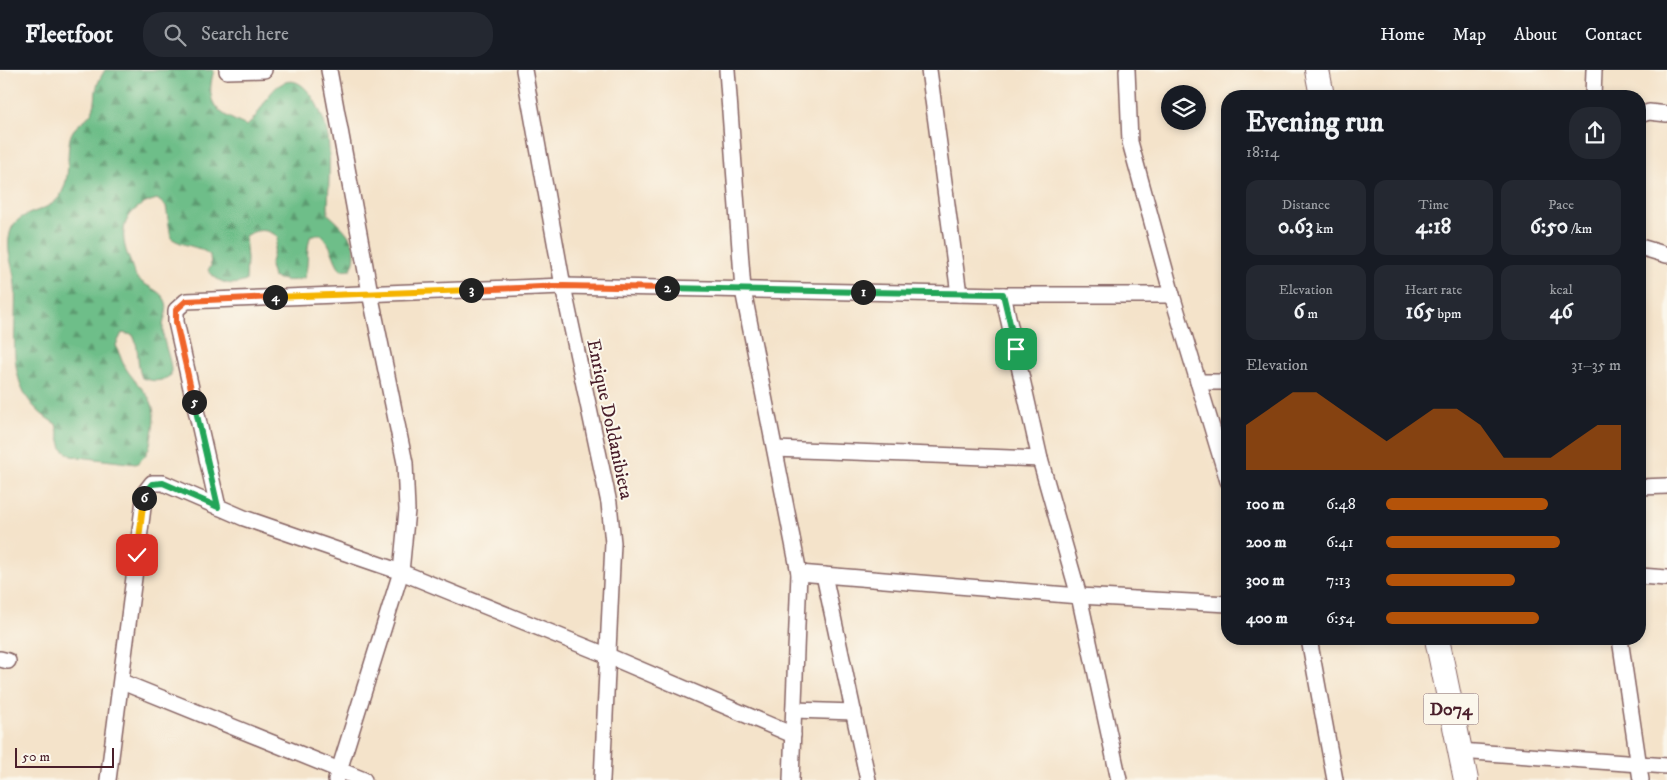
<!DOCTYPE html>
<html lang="en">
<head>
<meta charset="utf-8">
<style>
	:root { --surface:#171b24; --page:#242831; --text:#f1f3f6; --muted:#9ea1a6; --line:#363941; --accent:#b45309 }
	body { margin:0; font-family:"IM FELL DW Pica",serif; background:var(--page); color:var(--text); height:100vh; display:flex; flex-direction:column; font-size:19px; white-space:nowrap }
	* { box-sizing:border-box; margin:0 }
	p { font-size:16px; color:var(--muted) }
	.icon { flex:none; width:28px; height:28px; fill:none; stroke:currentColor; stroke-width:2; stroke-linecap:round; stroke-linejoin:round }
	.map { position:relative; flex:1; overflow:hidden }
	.drawer { position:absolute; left:1221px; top:20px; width:425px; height:555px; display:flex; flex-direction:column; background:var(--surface); border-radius:20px; box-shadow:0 2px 8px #0003 }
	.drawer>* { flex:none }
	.tools { position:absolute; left:1161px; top:15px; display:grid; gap:10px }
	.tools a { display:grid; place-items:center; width:45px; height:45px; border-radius:50%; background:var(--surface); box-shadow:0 2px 8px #0003; font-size:25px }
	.scale { position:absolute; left:15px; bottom:12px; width:99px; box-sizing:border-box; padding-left:5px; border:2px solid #4a1f2b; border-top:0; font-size:14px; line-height:18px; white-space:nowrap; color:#4a1f2b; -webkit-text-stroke:4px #fbf7ec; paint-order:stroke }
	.pin { position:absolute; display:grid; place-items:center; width:42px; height:42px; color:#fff; margin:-21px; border-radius:10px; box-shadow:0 2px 8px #0006 }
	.km { position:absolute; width:25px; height:25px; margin:-12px; border-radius:50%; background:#222; color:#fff; font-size:14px; line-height:25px; text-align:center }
	.round { display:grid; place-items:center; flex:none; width:52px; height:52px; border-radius:20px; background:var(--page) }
	.summary { display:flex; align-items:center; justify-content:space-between; height:85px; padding:0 25px }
	h1 { font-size:28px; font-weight:700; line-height:38px }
	.figures { display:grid; grid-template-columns:repeat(3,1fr); gap:8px; height:85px; padding:5px 25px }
	.figures div { display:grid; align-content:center; border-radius:12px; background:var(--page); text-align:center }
	.figures b { font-size:21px; font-weight:700 }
	.figures small { font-size:14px; font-weight:400 }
	.figures p { font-size:14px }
	.chart { height:140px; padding:10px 25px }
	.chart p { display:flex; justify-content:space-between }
	.chart svg { width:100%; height:90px; margin-top:5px; fill:var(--accent); opacity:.7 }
	ul { padding:0 25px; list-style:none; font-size:16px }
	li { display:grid; grid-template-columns:80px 60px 1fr; align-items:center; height:38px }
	li i { height:12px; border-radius:6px; background:var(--accent) }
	header { display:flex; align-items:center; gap:30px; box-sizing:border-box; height:70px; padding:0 25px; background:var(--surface); border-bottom:1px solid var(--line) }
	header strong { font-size:24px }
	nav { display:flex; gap:28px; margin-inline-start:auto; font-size:18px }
	.search { width:350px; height:45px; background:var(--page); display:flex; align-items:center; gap:12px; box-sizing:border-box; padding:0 18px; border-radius:20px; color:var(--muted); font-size:19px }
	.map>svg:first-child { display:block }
	.forest { fill:url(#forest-firs); stroke:#5c6e5a }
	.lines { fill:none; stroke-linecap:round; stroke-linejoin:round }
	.street-casing { stroke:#866463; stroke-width:18 }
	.primary-casing { stroke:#866463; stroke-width:26 }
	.street { stroke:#fff; stroke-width:15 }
	.primary { stroke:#fff; stroke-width:24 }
	.split-1-casing { stroke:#fff; stroke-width:10 }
	.split-2-casing { stroke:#fff; stroke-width:10 }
	.split-3-casing { stroke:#fff; stroke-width:10 }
	.split-4-casing { stroke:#fff; stroke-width:10 }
	.split-5-casing { stroke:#fff; stroke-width:10 }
	.split-6-casing { stroke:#fff; stroke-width:10 }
	.split-7-casing { stroke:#fff; stroke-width:10 }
	.split-1 { stroke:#22a559; stroke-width:6 }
	.split-2 { stroke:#22a559; stroke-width:6 }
	.split-3 { stroke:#f0652b; stroke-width:6 }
	.split-4 { stroke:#f5b400; stroke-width:6 }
	.split-5 { stroke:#f0652b; stroke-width:6 }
	.split-6 { stroke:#22a559; stroke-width:6 }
	.split-7 { stroke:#f5b400; stroke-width:6 }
	.labels { text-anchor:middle; stroke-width:4; stroke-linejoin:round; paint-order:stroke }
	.shield { fill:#fbf7ec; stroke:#7f6065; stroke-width:1 }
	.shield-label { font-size:18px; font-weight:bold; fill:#4a1f2b }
	.street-label { font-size:19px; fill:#4a1f2b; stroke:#fbf7ec }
</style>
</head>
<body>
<header>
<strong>Fleetfoot</strong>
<div class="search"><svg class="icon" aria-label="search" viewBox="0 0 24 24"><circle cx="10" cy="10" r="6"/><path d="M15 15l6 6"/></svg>Search here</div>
<nav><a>Home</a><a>Map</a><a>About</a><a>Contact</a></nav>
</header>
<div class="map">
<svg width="1667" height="710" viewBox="0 0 1667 710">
	<defs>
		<pattern id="forest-firs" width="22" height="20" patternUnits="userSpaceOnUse" patternTransform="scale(1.25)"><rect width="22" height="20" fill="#6ebe89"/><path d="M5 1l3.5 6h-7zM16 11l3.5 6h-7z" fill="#5c9a70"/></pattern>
	</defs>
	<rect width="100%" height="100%" fill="#fbf7ec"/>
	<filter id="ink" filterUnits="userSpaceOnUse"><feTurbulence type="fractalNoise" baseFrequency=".02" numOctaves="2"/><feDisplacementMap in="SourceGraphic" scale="10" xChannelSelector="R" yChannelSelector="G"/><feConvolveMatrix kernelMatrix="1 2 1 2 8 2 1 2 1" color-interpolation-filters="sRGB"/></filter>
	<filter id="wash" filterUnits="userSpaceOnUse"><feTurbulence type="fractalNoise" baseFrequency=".0096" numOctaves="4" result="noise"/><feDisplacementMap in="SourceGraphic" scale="20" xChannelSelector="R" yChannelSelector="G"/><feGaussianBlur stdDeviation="1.12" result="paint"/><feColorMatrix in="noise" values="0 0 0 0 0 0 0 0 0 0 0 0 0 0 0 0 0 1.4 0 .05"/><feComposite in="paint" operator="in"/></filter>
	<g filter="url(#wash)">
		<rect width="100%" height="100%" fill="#f4e3ca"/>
		<path class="forest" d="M105 0H214C204 35 217 43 247 56 261 44 267 20 283 13 307 1 326 50 328 68 331 92 328 119 328 144 345 159 363 176 351 199L341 200C332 189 333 175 321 165H311C305 180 310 194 304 208 292 212 284 211 273 207L270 196 278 167C267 158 257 159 245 166L247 189 246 211C230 217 218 213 208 200L211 196 210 185C198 175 184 177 171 168L166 136 157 129C123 138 117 162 130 191 132 196 134 205 138 209 145 216 160 220 165 230 170 239 162 251 163 260 163 276 172 288 171 305 161 312 155 312 142 308 136 294 140 279 133 265L122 263 116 275C119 282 121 290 125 297 144 327 161 325 151 369 149 381 146 387 136 394L71 386 62 379 56 354C0 322 18 269 15 215 14 197 5 182 10 163 16 138 50 145 61 124 71 107 66 86 70 68 73 55 84 53 91 43 96 35 95 29 96 21 97 14 101 6 105 0Z"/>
	</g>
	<g filter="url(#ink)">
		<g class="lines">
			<g class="street-casing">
				<g id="street">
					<path d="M329 0 370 223 405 393 407 440 401 502 336 710"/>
					<path d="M524 0 563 216 609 433 613 473 602 710"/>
					<path d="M727 0 743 220 799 503 791 710"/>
					<path d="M929 0 959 224"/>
					<path d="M1127 0 1130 72 1172 225 1228 411"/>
					<path d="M227 1 264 0"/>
					<path d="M1593 26 1594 0"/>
					<path d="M1640 45 1649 42 1667 44"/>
					<path d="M1640 177 1667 185"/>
					<path d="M1003 225 1040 389 1079 526 1119 710"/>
					<path d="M1198 312H1228"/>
					<path d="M775 379 1040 389"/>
					<path d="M1640 417 1667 416"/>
					<path d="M218 437 176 252V240L186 231 563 216 1003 225H1172"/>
					<path d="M799 503 1079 526 1228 534"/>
					<path d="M824 505 868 710"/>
					<path d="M1640 506 1667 508"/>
					<path d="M1309 569 1335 710"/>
					<path d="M1620 569 1641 710"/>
					<path d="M0 589 8 591"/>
					<path d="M122 612 364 710"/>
					<path d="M794 640 854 642"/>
					<path d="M1460 681 1667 696"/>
					<path d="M108 710 145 422 152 413H163L244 448 401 502 606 585 793 665"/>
				</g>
			</g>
			<g class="primary-casing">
				<g id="primary">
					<path d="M1317 0 1322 26"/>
					<path d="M1437 569 1466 710"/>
				</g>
			</g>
			<use href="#street" class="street"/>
			<use href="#primary" class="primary"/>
		</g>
	</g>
	<g class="lines" filter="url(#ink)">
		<g class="split-1-casing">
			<path id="split-1" d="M863 222 1003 224 1016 279"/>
		</g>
		<g class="split-2-casing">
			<path id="split-2" d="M667 218 863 222"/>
		</g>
		<g class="split-3-casing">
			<path id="split-3" d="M471 220 563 216 667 218"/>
		</g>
		<g class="split-4-casing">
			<path id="split-4" d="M275 227 471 220"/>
		</g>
		<g class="split-5-casing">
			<path id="split-5" d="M194 332 176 252V240L186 231 275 227"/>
		</g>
		<g class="split-6-casing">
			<path id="split-6" d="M144 428 145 422 152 414 163 413 218 437 194 332"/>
		</g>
		<g class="split-7-casing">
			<path id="split-7" d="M137 485 144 428"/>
		</g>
		<use href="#split-1" class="split-1"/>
		<use href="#split-2" class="split-2"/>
		<use href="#split-3" class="split-3"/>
		<use href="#split-4" class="split-4"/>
		<use href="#split-5" class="split-5"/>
		<use href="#split-6" class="split-6"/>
		<use href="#split-7" class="split-7"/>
	</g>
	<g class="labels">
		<rect class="shield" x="1423.5" y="623.5" width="55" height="31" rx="4"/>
		<g class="shield-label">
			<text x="1451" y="645">D074</text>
		</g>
		<g class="street-label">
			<text transform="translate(611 349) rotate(78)" y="7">Enrique Doldanibieta</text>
		</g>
	</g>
</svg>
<div class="tools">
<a><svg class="icon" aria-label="layers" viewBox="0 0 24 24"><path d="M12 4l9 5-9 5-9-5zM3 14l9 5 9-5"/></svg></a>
</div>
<div class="scale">50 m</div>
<div class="pin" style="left:1016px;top:279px;background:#1e9e55"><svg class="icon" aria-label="arrive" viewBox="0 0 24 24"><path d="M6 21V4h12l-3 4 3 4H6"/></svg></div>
<div class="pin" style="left:137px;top:485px;background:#d93025"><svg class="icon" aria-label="check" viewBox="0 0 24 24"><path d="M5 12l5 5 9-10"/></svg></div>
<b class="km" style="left:863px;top:222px">1</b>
<b class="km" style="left:667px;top:218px">2</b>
<b class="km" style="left:471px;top:220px">3</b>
<b class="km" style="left:275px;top:227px">4</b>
<b class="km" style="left:194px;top:332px">5</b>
<b class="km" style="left:144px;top:428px">6</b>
<section class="drawer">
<div class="summary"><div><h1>Evening run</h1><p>18:14</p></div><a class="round"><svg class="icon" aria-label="share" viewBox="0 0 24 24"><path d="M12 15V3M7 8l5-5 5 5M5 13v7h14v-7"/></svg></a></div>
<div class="figures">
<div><p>Distance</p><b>0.63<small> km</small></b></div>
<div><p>Time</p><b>4:18</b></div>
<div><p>Pace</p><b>6:50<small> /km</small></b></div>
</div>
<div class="figures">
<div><p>Elevation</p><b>6<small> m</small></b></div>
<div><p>Heart rate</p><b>165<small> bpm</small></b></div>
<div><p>kcal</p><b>46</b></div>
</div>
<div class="chart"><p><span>Elevation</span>31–35 m</p>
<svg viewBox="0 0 160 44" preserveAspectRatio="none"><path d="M0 44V22L10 14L20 6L30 6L40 14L50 22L60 30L70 22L80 14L90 14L100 22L110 38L120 38L130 38L140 30L150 22L160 22V44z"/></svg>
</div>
<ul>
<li><b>100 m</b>6:48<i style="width:69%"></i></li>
<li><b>200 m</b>6:41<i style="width:74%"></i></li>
<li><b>300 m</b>7:13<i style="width:55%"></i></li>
<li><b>400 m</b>6:54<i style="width:65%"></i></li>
</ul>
</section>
</div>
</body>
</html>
